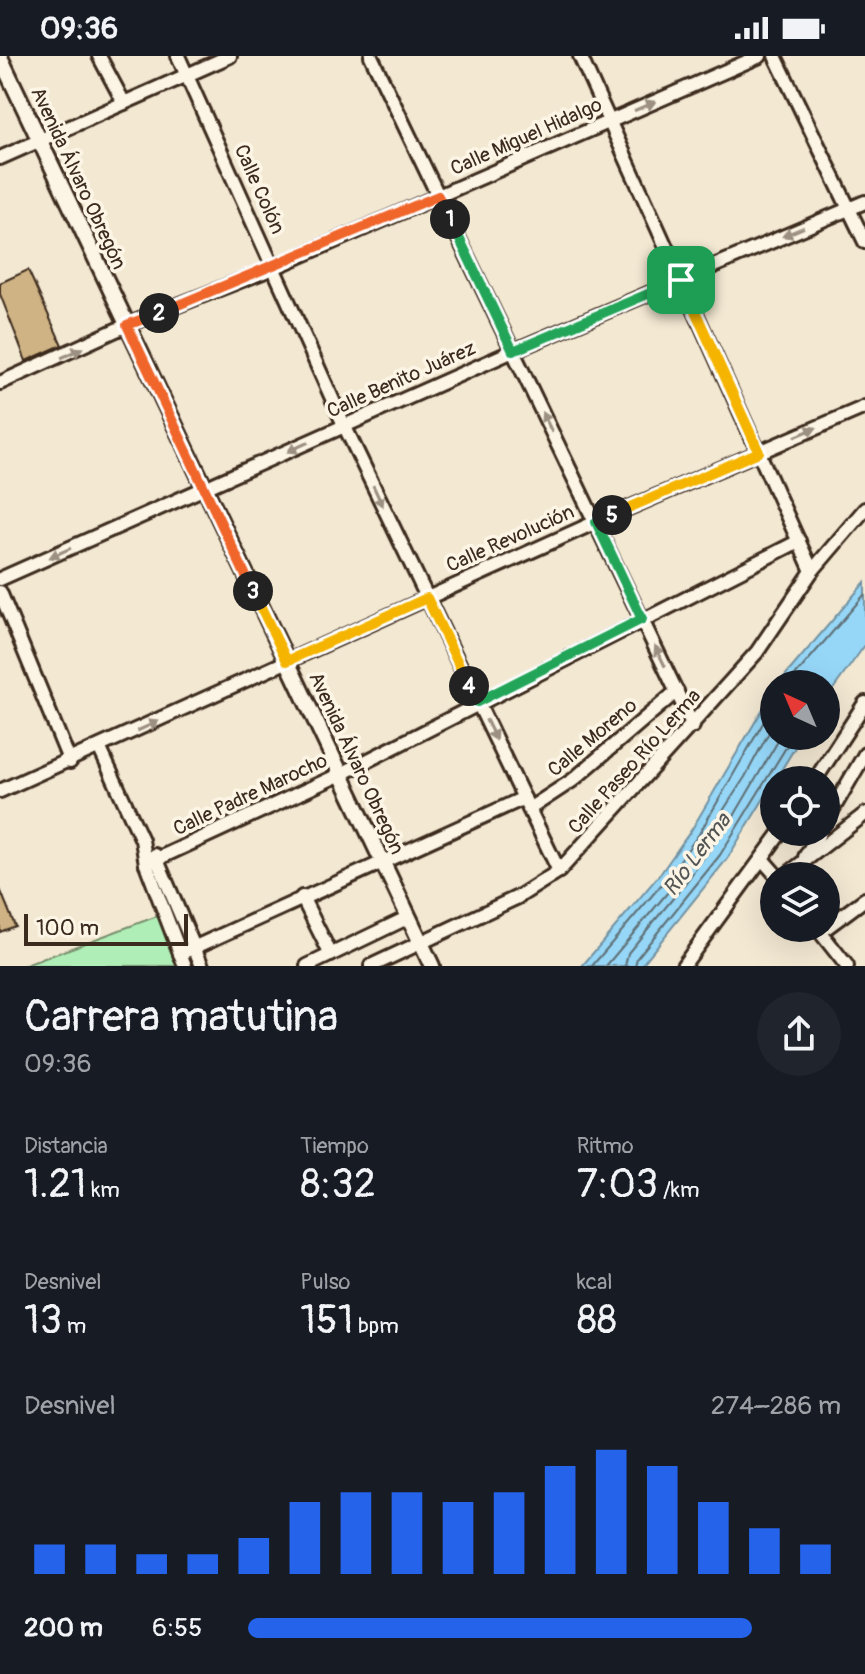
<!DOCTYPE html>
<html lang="es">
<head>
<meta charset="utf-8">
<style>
	:root { --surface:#171b24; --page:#20242c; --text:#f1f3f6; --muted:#9ea1a6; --accent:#2563eb }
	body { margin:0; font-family:Pangolin,sans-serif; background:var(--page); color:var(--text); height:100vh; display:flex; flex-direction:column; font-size:30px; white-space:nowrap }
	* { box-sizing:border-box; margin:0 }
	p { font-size:26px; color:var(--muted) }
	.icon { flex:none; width:44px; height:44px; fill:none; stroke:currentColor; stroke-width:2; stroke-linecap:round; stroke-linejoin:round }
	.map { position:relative; height:910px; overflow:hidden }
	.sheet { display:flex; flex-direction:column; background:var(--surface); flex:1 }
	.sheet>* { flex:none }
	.needle { width:52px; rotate:316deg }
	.buttons { position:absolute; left:760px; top:614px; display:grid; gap:16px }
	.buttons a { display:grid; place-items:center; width:80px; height:80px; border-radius:50%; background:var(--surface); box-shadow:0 8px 32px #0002; font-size:40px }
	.scale { position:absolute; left:24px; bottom:20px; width:164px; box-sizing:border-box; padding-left:8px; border:4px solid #3b2a1e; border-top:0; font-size:22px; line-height:28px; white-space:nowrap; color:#3b2a1e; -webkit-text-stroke:6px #fcf5e5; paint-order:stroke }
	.pin { position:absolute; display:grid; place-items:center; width:68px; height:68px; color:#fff; margin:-34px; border-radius:16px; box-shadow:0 4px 12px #0006 }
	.km { position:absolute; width:40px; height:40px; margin:-20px; border-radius:50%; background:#222; color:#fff; font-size:22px; line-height:40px; text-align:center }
	.round { display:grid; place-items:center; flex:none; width:84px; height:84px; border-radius:42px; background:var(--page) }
	.head { display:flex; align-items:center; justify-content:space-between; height:136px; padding:0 24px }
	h1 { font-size:44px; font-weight:600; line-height:60px }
	.metrics { display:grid; grid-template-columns:repeat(3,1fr); gap:12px; height:136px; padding:8px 24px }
	.metrics div { display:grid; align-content:center }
	.metrics b { font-size:40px; font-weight:600 }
	.metrics small { font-size:22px; font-weight:400 }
	.metrics p { font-size:22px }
	.chart { height:224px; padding:16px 24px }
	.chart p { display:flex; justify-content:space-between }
	.chart svg { width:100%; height:144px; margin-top:8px; stroke:var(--accent); stroke-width:6 }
	ul { padding:0 24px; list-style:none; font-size:26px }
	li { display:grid; grid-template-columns:128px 96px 1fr; align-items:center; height:60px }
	li i { height:20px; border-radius:10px; background:var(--accent) }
	.status { display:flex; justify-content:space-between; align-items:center; height:56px; padding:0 40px; background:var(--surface); direction:ltr }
	.status svg { height:22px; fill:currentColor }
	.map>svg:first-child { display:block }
	.green { fill:#afefb7; stroke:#758c6a; stroke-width:2 }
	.water { fill:#96d7f8; stroke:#7292a1; stroke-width:2 }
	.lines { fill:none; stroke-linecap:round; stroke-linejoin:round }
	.shore { stroke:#5f6f75; stroke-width:2 }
	.building { fill:#cfb384; stroke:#3b2a1e; stroke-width:2 }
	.minor-casing { stroke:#3b2a1e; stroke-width:18 }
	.major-casing { stroke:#3b2a1e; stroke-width:20 }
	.minor { stroke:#fcf5e5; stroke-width:12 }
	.major { stroke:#fcf5e5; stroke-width:14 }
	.oneway { fill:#9c9082 }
	.split-1-casing { stroke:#fff; stroke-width:16 }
	.split-2-casing { stroke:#fff; stroke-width:16 }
	.split-3-casing { stroke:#fff; stroke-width:16 }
	.split-4-casing { stroke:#fff; stroke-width:16 }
	.split-5-casing { stroke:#fff; stroke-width:16 }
	.split-6-casing { stroke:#fff; stroke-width:16 }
	.split-1 { stroke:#22a559; stroke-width:10 }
	.split-2 { stroke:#f0652b; stroke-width:10 }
	.split-3 { stroke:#f0652b; stroke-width:10 }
	.split-4 { stroke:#f5b400; stroke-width:10 }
	.split-5 { stroke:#22a559; stroke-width:10 }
	.split-6 { stroke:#f5b400; stroke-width:10 }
	.labels { text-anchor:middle; stroke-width:7; stroke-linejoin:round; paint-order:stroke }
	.street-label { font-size:20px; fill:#3b2a1e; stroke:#fcf5e5 }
	.water-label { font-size:22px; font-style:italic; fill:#525554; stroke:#fcf5e5 }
</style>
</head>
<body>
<div class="status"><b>09:36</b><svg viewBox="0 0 49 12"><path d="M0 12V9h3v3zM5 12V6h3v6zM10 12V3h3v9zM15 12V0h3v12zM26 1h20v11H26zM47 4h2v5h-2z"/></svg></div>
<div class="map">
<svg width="865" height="910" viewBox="0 0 865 910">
	<rect width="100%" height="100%" fill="#f3e8d2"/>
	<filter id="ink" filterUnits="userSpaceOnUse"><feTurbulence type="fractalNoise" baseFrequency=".0125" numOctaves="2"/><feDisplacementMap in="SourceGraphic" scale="16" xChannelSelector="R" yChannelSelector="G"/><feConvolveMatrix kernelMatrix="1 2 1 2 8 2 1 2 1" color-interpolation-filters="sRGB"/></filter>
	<g filter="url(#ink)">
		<path class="green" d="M160 859 178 910H23Z"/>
		<g class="water">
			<path d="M865 526V589L826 643V628H778Z"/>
			<path d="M774 634V680H802L727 803 641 910H582L661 817 692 773Z"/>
		</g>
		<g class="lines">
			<g class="shore">
				<path d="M788 628 865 538"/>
				<path d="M774 667 745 721 678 824 679 830 684 829 734 760 781 680"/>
				<path d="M592 910 667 822 699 778 774 648"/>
				<path d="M606 910 673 830H678L679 835 628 897 625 910"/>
				<path d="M635 910 637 902 720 799 793 680"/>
			</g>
		</g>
		<g class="building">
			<path d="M28 214 62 289 26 305 0 238V227Z"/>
			<path d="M0 833 15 870 0 876Z"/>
		</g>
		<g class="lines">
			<g class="minor-casing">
				<g id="minor">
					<path d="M99 0 124 47"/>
					<path d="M178 0 344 369 559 815"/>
					<path d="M371 0 693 670"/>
					<path d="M580 0 812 515"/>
					<path d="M775 0 865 186"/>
					<path d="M0 102 230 0"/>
					<path d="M0 327 127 269 273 212 760 0"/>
					<path d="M0 523 513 295 865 146"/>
					<path d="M0 536 70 706"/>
					<path d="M100 693 142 784 146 808 185 910"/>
					<path d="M815 724 865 647"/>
					<path d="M0 735 596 466 865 351"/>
					<path d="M529 753 573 724 677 635"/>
					<path d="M826 765 865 698"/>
					<path d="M155 799 202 910"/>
					<path d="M805 801 820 776"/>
					<path d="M763 804 777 820"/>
					<path d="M146 808 341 718 799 485"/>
					<path d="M785 820 865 758"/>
					<path d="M302 841 331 899"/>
					<path d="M817 872 847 910"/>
					<path d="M826 872 865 843"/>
					<path d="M180 898 524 742"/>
					<path d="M307 910 409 861"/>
					<path d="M371 910 518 841 559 815 757 596 812 515 865 453"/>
					<path d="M683 910 781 776"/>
				</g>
			</g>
			<g class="major-casing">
				<path id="major" d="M0 1 432 910"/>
			</g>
			<use href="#minor" class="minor"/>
			<use href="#major" class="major"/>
		</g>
		<defs><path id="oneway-solid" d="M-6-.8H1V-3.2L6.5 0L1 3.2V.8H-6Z" transform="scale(2)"/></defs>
		<g class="oneway">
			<use href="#oneway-solid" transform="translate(645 50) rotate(-23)"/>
			<use href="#oneway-solid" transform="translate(793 176) rotate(157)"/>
			<use href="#oneway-solid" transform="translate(72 297) rotate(-25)"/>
			<use href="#oneway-solid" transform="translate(547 366) rotate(-116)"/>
			<use href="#oneway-solid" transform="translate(806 376) rotate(-23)"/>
			<use href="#oneway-solid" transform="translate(298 391) rotate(155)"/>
			<use href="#oneway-solid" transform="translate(378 440) rotate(65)"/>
			<use href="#oneway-solid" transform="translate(60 497) rotate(156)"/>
			<use href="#oneway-solid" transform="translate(660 600) rotate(-116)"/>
			<use href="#oneway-solid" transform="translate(148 670) rotate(-25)"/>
			<use href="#oneway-solid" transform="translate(491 674) rotate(64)"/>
		</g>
	</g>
	<g class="lines" filter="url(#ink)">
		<g class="split-1-casing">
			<path id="split-1" d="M450 163 513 295 681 224"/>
		</g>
		<g class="split-2-casing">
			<path id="split-2" d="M159 257 438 140 450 163"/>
		</g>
		<g class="split-3-casing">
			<path id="split-3" d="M159 257 127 269 253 535"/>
		</g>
		<g class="split-4-casing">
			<path id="split-4" d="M253 535 287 605 427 542 469 630"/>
		</g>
		<g class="split-5-casing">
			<path id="split-5" d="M469 630 477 646 642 563 596 466 612 459"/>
		</g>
		<g class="split-6-casing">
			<path id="split-6" d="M612 459 759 396 681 224"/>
		</g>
		<use href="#split-1" class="split-1"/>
		<use href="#split-2" class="split-2"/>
		<use href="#split-3" class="split-3"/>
		<use href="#split-4" class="split-4"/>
		<use href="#split-5" class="split-5"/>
		<use href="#split-6" class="split-6"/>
	</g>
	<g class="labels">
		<g class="street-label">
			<text transform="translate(526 80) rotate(-24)" y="7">Calle Miguel Hidalgo</text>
			<text transform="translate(79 122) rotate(65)" y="7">Avenida Álvaro Obregón</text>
			<text transform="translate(260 133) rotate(66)" y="7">Calle Colón</text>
			<text transform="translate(401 323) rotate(-24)" y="7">Calle Benito Juárez</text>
			<text transform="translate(510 482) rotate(-24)" y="7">Calle Revolución</text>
			<text transform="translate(592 681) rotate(-40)" y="7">Calle Moreno</text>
			<text transform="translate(634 705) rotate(-48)" y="7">Calle Paseo Río Lerma</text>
			<text transform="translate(357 707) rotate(65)" y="7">Avenida Álvaro Obregón</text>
			<text transform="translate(250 738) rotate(-25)" y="7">Calle Padre Marocho</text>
		</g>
		<g class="water-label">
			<text transform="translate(696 798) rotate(-53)" y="8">Río Lerma</text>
		</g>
	</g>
</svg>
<div class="buttons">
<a><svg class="needle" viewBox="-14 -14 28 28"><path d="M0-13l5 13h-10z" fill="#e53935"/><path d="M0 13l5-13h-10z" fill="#9ea1a6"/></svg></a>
<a><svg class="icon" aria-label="locate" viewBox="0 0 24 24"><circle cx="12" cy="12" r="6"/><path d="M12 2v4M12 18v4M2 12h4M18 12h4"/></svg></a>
<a><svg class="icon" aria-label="layers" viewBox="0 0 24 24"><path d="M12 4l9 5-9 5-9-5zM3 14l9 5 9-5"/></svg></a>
</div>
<div class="scale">100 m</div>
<div class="pin" style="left:681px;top:224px;background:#1e9e55"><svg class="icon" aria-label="arrive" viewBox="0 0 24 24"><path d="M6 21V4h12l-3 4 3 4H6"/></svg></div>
<b class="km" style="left:450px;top:163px">1</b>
<b class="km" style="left:159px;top:257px">2</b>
<b class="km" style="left:253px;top:535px">3</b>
<b class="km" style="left:469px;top:630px">4</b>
<b class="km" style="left:612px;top:459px">5</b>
</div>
<section class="sheet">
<div class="head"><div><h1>Carrera matutina</h1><p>09:36</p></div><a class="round"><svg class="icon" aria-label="share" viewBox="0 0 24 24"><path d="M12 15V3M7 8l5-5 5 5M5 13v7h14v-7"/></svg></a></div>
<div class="metrics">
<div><p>Distancia</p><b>1.21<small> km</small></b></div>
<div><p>Tiempo</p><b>8:32</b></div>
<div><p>Ritmo</p><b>7:03<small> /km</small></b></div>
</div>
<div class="metrics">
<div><p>Desnivel</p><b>13<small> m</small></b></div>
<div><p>Pulso</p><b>151<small> bpm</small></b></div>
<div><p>kcal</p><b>88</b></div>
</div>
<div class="chart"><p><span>Desnivel</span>274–286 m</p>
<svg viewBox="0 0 160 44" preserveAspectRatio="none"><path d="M5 44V35M15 44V35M25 44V38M35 44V38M45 44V33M55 44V22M65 44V19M75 44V19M85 44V22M95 44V19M105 44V11M115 44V6M125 44V11M135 44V22M145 44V30M155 44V35"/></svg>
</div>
<ul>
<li><b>200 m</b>6:55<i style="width:85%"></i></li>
</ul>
</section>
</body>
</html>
